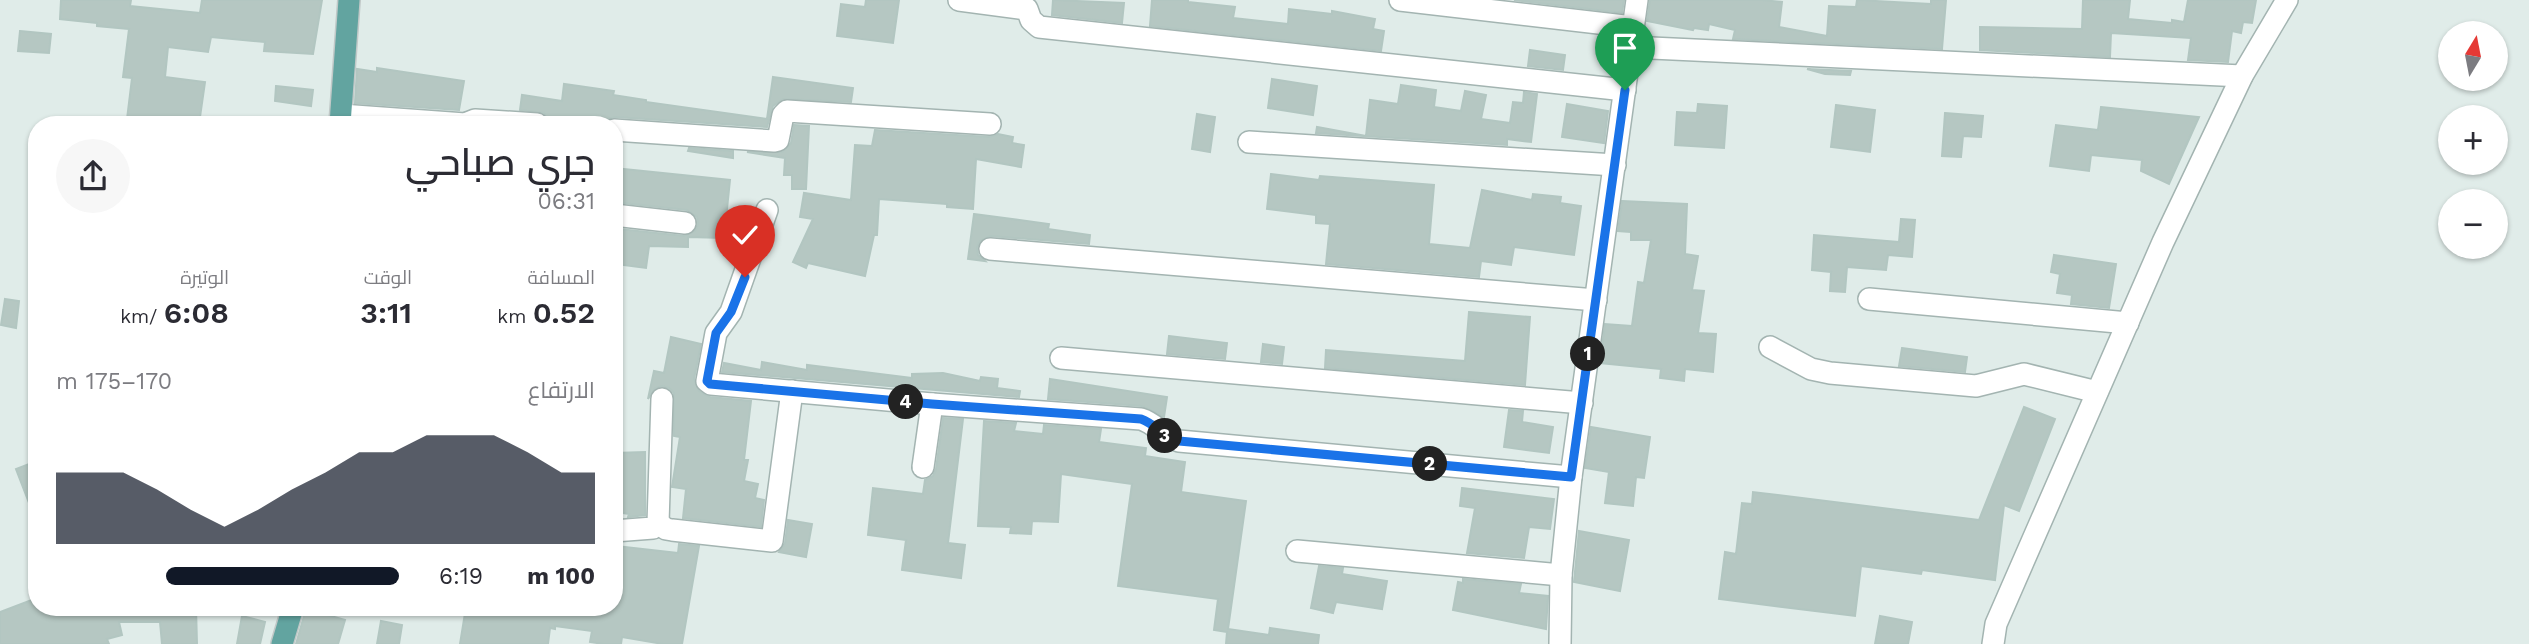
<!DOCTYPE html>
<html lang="ar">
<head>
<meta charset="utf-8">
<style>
	:root { --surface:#fff; --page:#f7f7f7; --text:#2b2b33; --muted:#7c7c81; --accent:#111827 }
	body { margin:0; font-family:"Work Sans",Cairo,sans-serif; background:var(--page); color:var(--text); direction:rtl; height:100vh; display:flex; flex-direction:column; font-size:26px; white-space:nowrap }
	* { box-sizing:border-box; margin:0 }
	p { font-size:23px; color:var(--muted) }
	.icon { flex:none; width:38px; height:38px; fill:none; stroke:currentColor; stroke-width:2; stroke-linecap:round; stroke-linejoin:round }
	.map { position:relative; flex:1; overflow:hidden; direction:ltr }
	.details { position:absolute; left:28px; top:116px; width:595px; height:500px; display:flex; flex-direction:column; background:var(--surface); border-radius:28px; box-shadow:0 2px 5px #0004; direction:rtl }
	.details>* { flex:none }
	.needle { width:46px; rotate:10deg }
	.controls { position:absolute; left:2438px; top:21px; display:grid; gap:14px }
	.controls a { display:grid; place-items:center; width:70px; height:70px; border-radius:50%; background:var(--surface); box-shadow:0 2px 5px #0004; font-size:35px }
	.pin { position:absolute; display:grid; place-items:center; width:60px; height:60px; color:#fff; margin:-72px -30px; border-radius:50% 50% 50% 0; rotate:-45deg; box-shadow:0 0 7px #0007 }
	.pin .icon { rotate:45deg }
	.km { position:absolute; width:35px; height:35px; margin:-18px; border-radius:50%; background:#222; color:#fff; font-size:19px; line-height:35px; text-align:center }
	.round { display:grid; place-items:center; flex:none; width:74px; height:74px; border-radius:37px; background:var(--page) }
	.overview { display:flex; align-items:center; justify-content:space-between; height:119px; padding:0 28px }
	h1 { font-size:38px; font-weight:600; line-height:52px }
	.figures { display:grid; grid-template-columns:repeat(3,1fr); gap:10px; height:119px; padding:7px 28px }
	.figures div { display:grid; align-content:center }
	.figures b { font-size:30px; font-weight:600 }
	.figures small { font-size:19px; font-weight:400 }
	.figures p { font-size:19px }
	.chart { height:196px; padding:14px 28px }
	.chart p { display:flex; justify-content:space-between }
	.chart svg { width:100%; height:126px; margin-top:7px; fill:var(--accent); opacity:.7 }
	ul { padding:0 28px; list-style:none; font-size:23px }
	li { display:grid; grid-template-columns:112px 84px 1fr; align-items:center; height:52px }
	li i { height:18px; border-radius:9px; background:var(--accent) }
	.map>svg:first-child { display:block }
	.building { fill:#b5c7c2; stroke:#b2c6c1; stroke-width:2 }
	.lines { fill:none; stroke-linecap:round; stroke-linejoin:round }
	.minor-casing { stroke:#a3b4b1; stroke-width:24 }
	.major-casing { stroke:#c1c9c8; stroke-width:24 }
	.minor { stroke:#fff; stroke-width:21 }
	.major { stroke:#62a4a0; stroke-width:21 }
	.route-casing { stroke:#fff; stroke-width:14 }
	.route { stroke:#1a73e8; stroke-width:9 }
</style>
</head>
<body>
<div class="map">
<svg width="2529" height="644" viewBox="0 0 2529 644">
	<rect width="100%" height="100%" fill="#e0ece9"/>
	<g class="building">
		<path d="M61 0H131L130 6 200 13 202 0H322L313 54 264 51 265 42 211 37 208 52 168 47 165 77 205 82 199 124H173L127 119 132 78 123 77 129 29 97 26V23L60 19Z"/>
		<path d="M866 0H899L893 43 837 36 841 4 865 7Z"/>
		<path d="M1053 0 1124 3 1122 23 1052 15Z"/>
		<path d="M1152 0H1188V2L1235 7 1233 18 1288 24 1289 9 1332 14V11L1375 19 1373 29 1384 31 1381 51 1150 26Z"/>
		<path d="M1514 0H1624L1622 13Z"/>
		<path d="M1650 0H1762L1782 2 1779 27 1827 36 1829 6 1856 7 1857 0 1931 4V0H1946L1942 49 1733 39 1735 30 1709 24 1708 30 1694 28 1693 30 1647 21Z"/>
		<path d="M2083 0H2130L2128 19 2172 23V20L2184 22 2188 0H2256L2252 23 2243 22 2241 33 2232 31 2228 62 2188 60 2191 38 2111 33 2110 57 1980 50V27L2082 29Z"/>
		<path d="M20 31 51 34 49 53 18 51Z"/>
		<path d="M1530 50 1565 55 1563 70 1528 66Z"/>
		<path d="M377 68 464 81 459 110 355 103 357 69 377 72Z"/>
		<path d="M1807 69 1851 71 1850 75 1825 74Z"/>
		<path d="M773 77 853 88 851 102 783 99 773 106 767 127 615 117 608 119 602 124H550L544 113 520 110 522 95 562 101 564 84 614 91 613 95 646 100V102L767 119Z"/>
		<path d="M1272 79 1317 86 1313 115 1268 108Z"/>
		<path d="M1401 85 1436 90 1434 107 1461 111 1465 91 1486 95 1481 119 1510 123 1513 102 1523 103 1524 92 1537 94 1531 142 1507 139V145L1316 133 1317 127 1366 136 1370 100 1398 104Z"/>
		<path d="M276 86 313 90 311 106 275 101Z"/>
		<path d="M1567 104 1608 111 1604 143 1562 137Z"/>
		<path d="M1698 104 1727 106 1724 148 1675 145 1677 112 1697 113Z"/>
		<path d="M1836 105 1875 110 1870 152 1831 147Z"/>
		<path d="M2101 107 2199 117 2169 184 2141 171 2142 160 2091 155 2089 171 2050 166 2056 125 2098 130Z"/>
		<path d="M1945 113 1983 116 1981 137 1963 136 1961 157 1942 156Z"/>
		<path d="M1197 114 1215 117 1210 152 1192 149Z"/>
		<path d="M794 125 809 126 806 189H792V175H784L785 158 747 152H782L791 143Z"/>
		<path d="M875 130 989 137 998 134 1013 137 1012 143 1024 145 1021 167 976 159 973 209 947 207V204L879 199 877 235H874L865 276 808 263 806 268 793 262 813 219 800 217 804 193 851 200 855 145 872 146Z"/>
		<path d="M689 148 733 151V158L688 151Z"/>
		<path d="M614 168 730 180 724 238 688 237V247L649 246 646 268 615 264 620 229 684 236 695 231 698 224 697 217 687 210 614 202Z"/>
		<path d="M1271 174 1319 180 1320 176 1434 185 1429 244 1470 248 1482 190 1532 200 1533 194 1561 197 1560 203 1581 206 1574 255 1514 247 1511 265 1481 261 1479 277 1326 264 1330 224 1316 223V215L1267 209Z"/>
		<path d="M1622 201 1687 204 1685 254 1698 256 1692 290 1704 291 1698 333 1716 334 1713 372 1685 369 1684 381 1660 378 1661 369 1600 363 1605 324 1632 326 1638 282 1644 283 1651 240H1631V232L1618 231Z"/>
		<path d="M974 214 1049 224 1048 229 1090 235 1089 244 990 236 980 241 977 247 978 255 985 261 968 259Z"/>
		<path d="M1901 219 1915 220 1912 257 1888 255 1886 270 1847 267 1845 292 1830 291 1831 272 1812 270 1814 235 1899 242Z"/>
		<path d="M2054 255 2116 264 2109 308 2071 304 2072 295 2057 293 2060 274 2051 272Z"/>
		<path d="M5 299 19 301 16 328 1 325Z"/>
		<path d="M1469 312 1530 317 1525 385 1325 368 1326 350 1465 361Z"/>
		<path d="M1169 336 1227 343 1225 359 1167 354Z"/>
		<path d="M671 337 701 344 694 379 699 391 710 397 751 401 744 460H748L744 481 758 484 755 498 764 500 761 527 683 518 686 489 672 487 680 437 674 436V393L669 388 662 386 655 388 648 399 654 371 664 373Z"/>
		<path d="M1263 344 1284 347 1282 364 1261 362Z"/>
		<path d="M1902 348 1967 357 1965 372 1899 366Z"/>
		<path d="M762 362 807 370V365L912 378V374L943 373 980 381 981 377 998 379 997 388 1020 391 1019 397 722 372 724 363 761 370Z"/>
		<path d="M1050 379 1167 397 1164 417 1142 406 1048 399Z"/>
		<path d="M2024 407 2055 419 2019 511 2004 505 1995 580 1922 570 1921 574 1861 566 1855 616 1719 599 1725 552 1736 554 1742 503 1752 504 1753 492 1979 520Z"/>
		<path d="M1509 410 1523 411 1522 422 1553 427 1549 453 1504 447Z"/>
		<path d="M943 418 963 419 948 543 965 545 961 578 902 570 906 540 868 535 873 488 923 494 925 480 933 476 936 469Z"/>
		<path d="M984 421 1016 423 1014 431 1043 434 1044 425 1101 429 1099 442 1146 448 1145 456 1185 462 1181 492 1246 501 1228 629 1269 635 1270 628 1319 635 1318 644H1226L1227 632 1214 630 1218 599 1118 586 1132 484 1061 474 1058 522 1032 521 1031 534 1010 533 1011 527 978 526Z"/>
		<path d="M1591 427 1650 437 1644 478 1636 477 1633 506 1605 503 1609 472 1585 468Z"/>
		<path d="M645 452V515L628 517 629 514 616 512 620 474H614V453Z"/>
		<path d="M37 461V521H36L16 469Z"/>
		<path d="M1462 488 1554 499 1550 529 1529 527 1524 558 1467 553 1475 508 1460 506Z"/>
		<path d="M788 520 812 524 806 557 779 552 785 543Z"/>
		<path d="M1579 531 1629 540 1620 591 1574 582Z"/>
		<path d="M679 544 699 546 682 644H663L622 637 621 644H604L590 642 592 631 555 626V629L550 628 548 644H460L466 607H614L617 546 678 553Z"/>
		<path d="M1319 566 1343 568 1342 574 1387 581 1382 609 1336 602 1333 613 1311 608Z"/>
		<path d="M1463 579 1521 584 1519 593 1548 596 1546 629 1453 610 1458 582 1463 583Z"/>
		<path d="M37 598V607H67L69 614 90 608 91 613 110 607H196L197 644H162L160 622H119L122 635 107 639 109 644H0V612Z"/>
		<path d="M306 609 345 620 338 644H296Z"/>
		<path d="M242 616 265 622 260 644H237Z"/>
		<path d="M1880 616 1912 622 1908 644H1875Z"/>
		<path d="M381 621 402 625 399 644H377Z"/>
	</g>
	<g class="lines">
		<g class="minor-casing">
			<g id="minor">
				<path d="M959 0 1027 9 1031 20 1039 27 1625 90"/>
				<path d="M1400 0 1633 27"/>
				<path d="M1630 47 2242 76"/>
				<path d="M341 115 465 124 475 120 537 124"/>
				<path d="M614 130 774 141 778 140 783 115 787 111 990 124"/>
				<path d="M1249 142 1615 165"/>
				<path d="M767 210 731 312 716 333 707 381 711 384 932 404 1141 419C1157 424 1160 435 1179 441L1571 477"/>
				<path d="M614 215 685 223"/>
				<path d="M990 249 1596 300"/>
				<path d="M1869 299 2128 323"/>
				<path d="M1770 347 1811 369 1830 373 1976 386 2024 374 2097 392"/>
				<path d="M1061 358 1582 403"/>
				<path d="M923 467 932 404"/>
				<path d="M658 523 666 529 672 530 772 541 792 391"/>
				<path d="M614 531 653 528 658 523 662 399"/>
				<path d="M1297 551 1561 575"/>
				<path d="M1560 644 1561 575 1571 477 1637 0"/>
				<path d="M1993 644 1996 624 2163 242 2242 76 2287 0"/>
			</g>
		</g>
		<g class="major-casing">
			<g id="major">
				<path d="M340 124 349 0"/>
				<path d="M282 644 293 607"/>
			</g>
		</g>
		<use href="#minor" class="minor"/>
		<use href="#major" class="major"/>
	</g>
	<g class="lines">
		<g class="route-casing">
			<path id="route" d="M745 277 731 312 716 333 707 381 710 384 932 404 1141 419C1157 425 1160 435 1179 441L1571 477 1625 90"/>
		</g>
		<use href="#route" class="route"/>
	</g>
</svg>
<div class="controls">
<a><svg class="needle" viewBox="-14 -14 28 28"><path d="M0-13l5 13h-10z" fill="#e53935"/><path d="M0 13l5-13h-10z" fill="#7c7c81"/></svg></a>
<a>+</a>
<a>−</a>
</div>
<div class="pin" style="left:1625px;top:90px;background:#1e9e55"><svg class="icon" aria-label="arrive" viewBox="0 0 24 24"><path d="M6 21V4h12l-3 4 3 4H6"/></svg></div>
<div class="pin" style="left:745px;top:277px;background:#d93025"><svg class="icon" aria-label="check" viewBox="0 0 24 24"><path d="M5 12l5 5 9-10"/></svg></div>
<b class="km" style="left:1588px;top:354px">1</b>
<b class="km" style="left:1430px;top:464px">2</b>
<b class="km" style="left:1165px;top:436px">3</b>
<b class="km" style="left:906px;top:402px">4</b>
<section class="details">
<div class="overview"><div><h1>جري صباحي</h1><p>06:31</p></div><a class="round"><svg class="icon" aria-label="share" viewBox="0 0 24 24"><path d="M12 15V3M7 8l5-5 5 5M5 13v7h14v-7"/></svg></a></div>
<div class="figures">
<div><p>المسافة</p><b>0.52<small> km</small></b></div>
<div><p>الوقت</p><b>3:11</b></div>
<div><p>الوتيرة</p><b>6:08<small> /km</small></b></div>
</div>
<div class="chart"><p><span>الارتفاع</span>170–175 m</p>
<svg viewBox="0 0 160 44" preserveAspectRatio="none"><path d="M0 44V19L10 19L20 19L30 25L40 32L50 38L60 32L70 25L80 19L90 12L100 12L110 6L120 6L130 6L140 12L150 19L160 19V44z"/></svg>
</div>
<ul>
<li><b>100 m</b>6:19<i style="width:68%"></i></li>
</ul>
</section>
</div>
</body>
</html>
